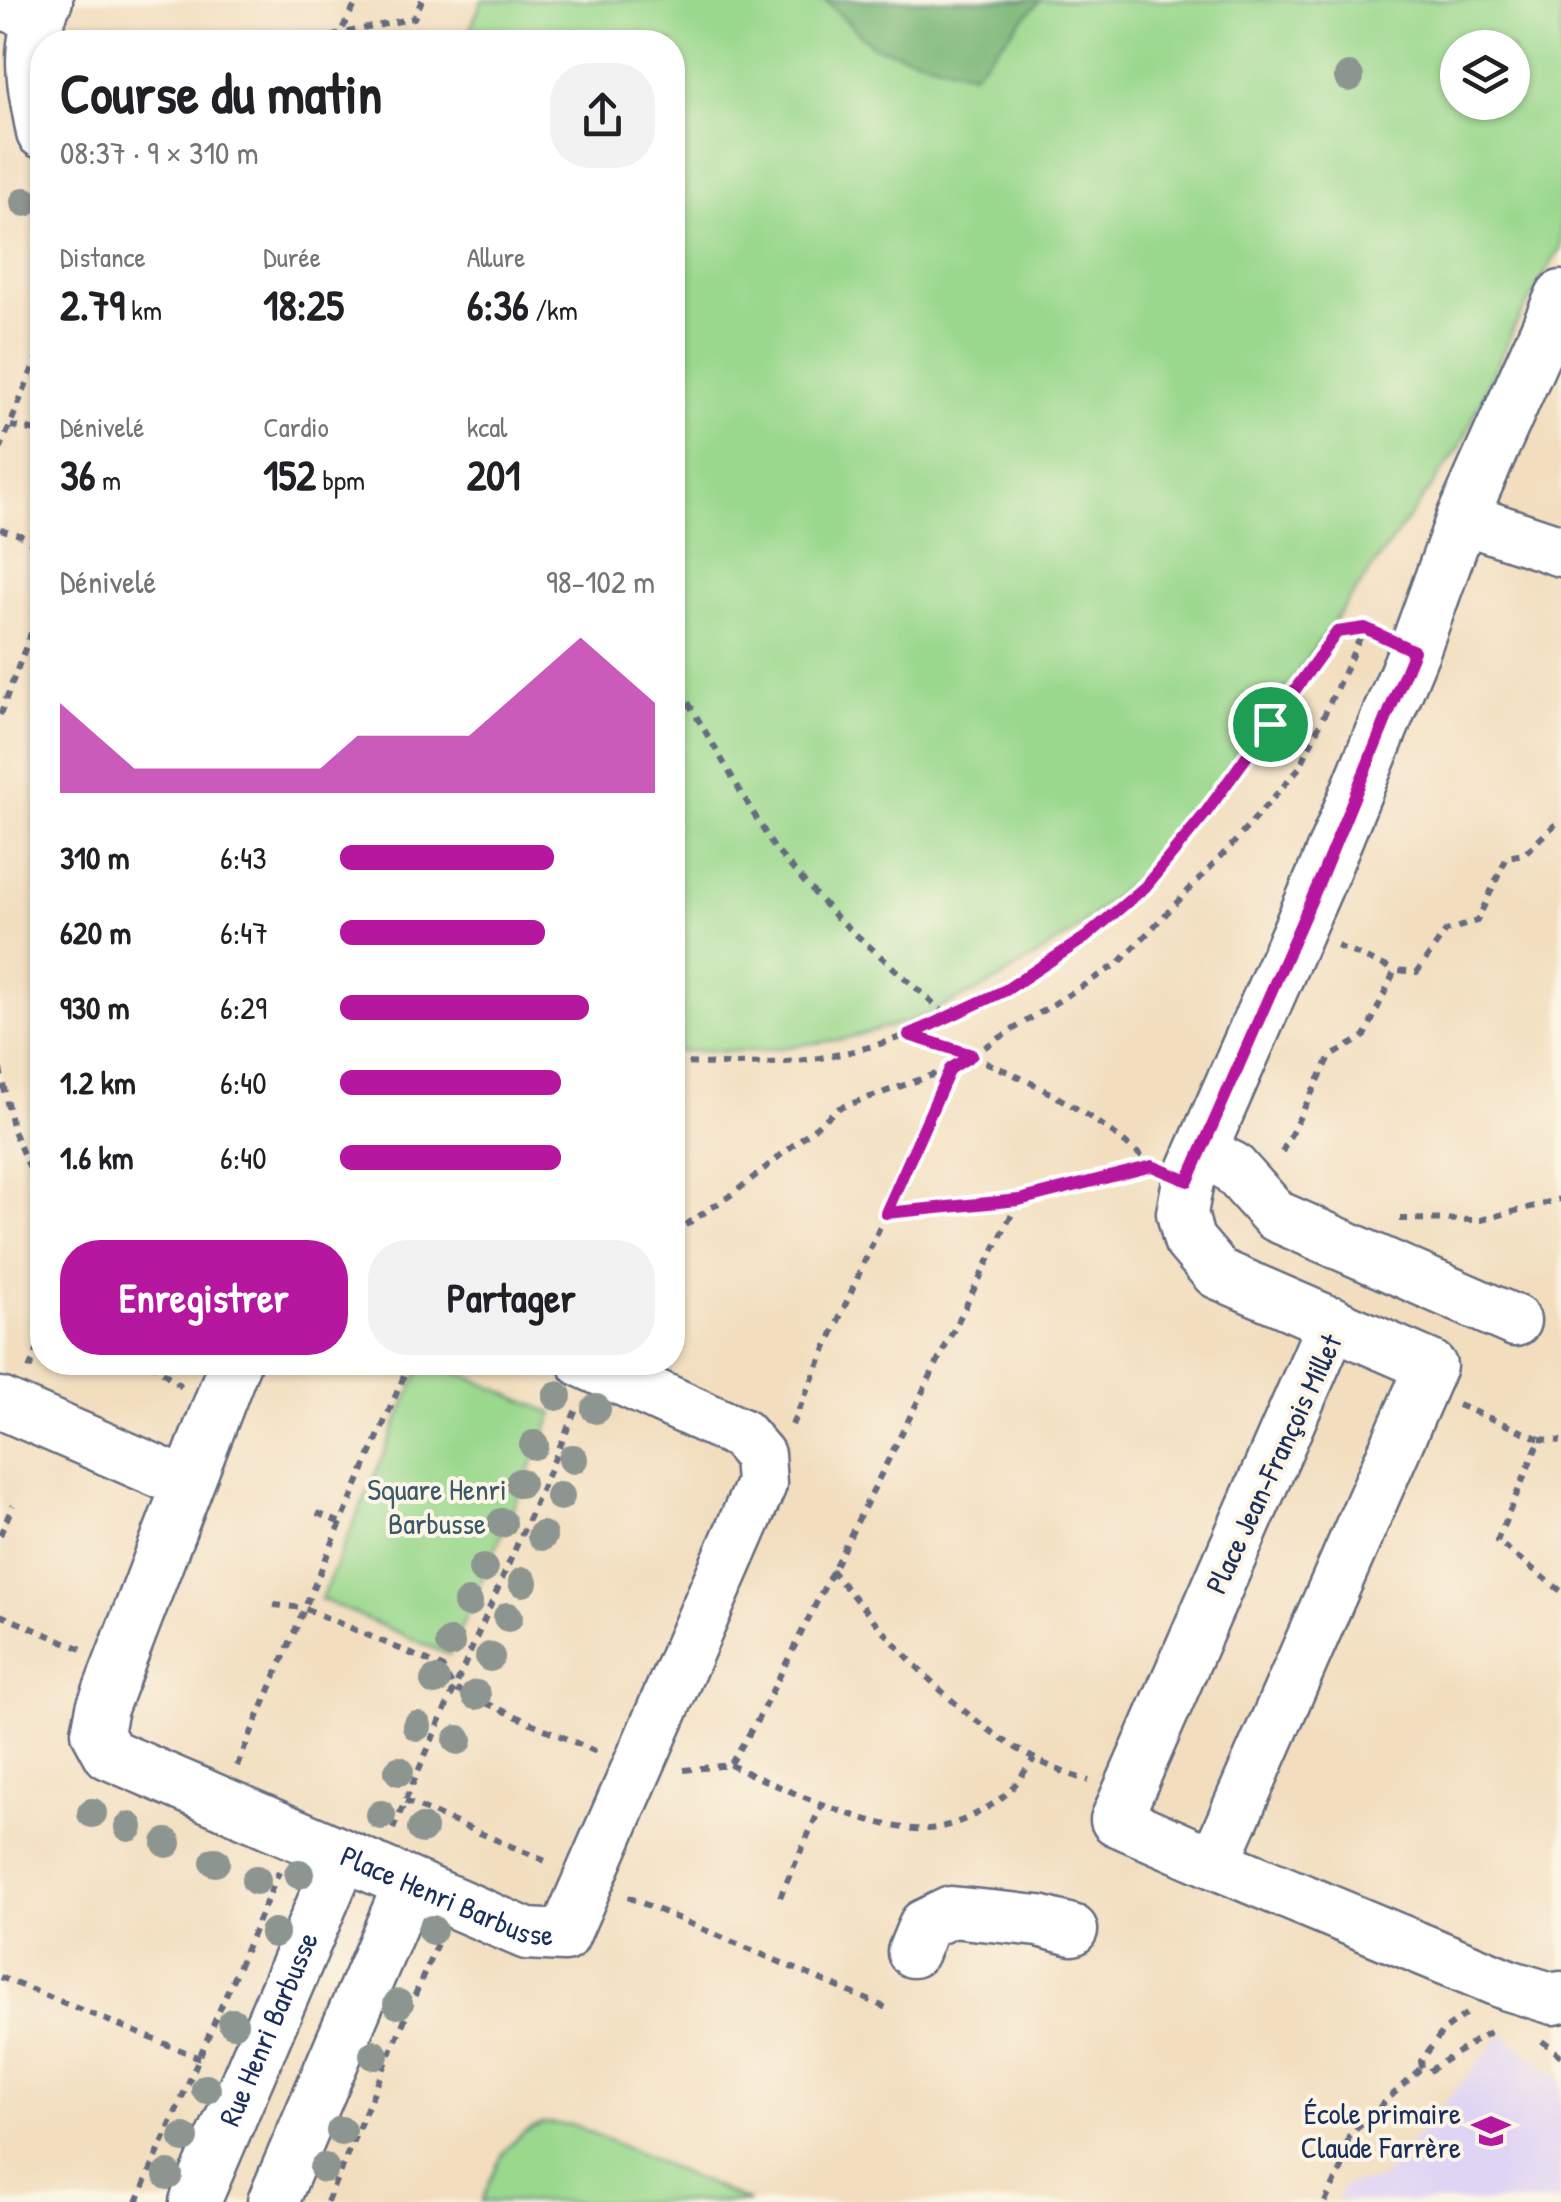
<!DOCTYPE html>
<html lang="fr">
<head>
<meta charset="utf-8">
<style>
	:root { --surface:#fff; --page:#f2f2f2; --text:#202124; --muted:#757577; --accent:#b5179e }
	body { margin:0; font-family:"Patrick Hand",sans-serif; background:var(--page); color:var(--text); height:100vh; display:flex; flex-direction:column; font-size:38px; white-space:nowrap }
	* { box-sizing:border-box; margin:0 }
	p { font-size:32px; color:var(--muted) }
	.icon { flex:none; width:55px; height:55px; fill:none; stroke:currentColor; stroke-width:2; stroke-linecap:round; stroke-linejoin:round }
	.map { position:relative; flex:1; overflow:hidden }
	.side { position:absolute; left:30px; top:30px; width:655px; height:1345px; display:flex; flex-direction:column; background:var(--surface); border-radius:40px; box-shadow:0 2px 8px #0004 }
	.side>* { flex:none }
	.buttons { position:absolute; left:1440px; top:30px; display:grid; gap:20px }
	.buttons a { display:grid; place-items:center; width:90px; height:90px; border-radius:50%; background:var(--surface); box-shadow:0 2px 8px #0004; font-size:50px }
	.pin { position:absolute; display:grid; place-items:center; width:85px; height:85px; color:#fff; margin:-42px; border:5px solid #fff; border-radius:50%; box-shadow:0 2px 10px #0007 }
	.round { display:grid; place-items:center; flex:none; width:105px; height:105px; border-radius:40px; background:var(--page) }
	.headline { display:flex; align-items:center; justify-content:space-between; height:170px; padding:0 30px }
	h1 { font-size:55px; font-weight:800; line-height:75px }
	.figures { display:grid; grid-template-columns:repeat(3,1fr); gap:15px; height:170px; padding:10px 30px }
	.figures div { display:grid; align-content:center }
	.figures b { font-size:42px; font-weight:800 }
	.figures small { font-size:28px; font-weight:400 }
	.figures p { font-size:28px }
	.chart { height:280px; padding:20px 30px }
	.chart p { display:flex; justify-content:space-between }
	.chart svg { width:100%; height:180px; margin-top:10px; fill:var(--accent); opacity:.7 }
	.button { display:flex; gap:20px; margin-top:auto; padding:20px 30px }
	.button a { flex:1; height:115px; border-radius:40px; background:var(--accent); color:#fff; font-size:40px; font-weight:800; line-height:115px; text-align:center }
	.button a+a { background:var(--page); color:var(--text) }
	ul { padding:0 30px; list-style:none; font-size:32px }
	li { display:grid; grid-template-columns:160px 120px 1fr; align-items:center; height:75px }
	li i { height:25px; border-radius:12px; background:var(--accent) }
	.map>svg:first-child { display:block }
	.built { fill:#e0d4f4 }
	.green { fill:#9ad88d; stroke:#5a8476; stroke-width:2.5; fill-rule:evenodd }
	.forest { fill:#7bb878; stroke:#4b746b; stroke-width:2.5 }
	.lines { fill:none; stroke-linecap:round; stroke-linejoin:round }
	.minor-casing { stroke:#666c80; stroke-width:55 }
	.path { stroke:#666c80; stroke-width:6; stroke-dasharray:8 8; stroke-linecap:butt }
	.minor { stroke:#fff; stroke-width:50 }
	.tree { fill:#8d9590 }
	.route-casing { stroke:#fff; stroke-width:20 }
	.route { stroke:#b5179e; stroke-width:12 }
	.labels { text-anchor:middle; stroke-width:8; stroke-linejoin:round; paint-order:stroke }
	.street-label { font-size:30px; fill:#1b2f5e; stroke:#fcf5e5 }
	.park-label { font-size:30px; fill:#3b596a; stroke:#fcf5e5 }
	.poi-label { font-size:30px; fill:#1b2f5e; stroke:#fcf5e5; text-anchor:end }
</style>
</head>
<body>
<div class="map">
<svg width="1561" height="2202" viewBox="0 0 1561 2202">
	<rect width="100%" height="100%" fill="#fcf5e5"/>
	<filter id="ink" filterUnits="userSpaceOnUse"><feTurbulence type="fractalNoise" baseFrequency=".01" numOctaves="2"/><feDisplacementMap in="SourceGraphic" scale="20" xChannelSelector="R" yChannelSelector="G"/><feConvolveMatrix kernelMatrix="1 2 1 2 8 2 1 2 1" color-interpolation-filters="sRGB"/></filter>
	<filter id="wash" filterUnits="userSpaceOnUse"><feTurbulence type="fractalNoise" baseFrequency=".0048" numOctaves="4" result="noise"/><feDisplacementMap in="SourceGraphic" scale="40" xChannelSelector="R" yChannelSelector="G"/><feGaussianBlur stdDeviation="2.25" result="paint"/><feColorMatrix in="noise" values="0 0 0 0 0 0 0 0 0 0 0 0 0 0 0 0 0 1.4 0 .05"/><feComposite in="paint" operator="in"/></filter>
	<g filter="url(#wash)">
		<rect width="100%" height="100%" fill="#f2debf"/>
		<path class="built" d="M1503 2034 1561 2080V2202H1337L1345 2184 1379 2181Z"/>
		<g class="green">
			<path d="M482 0H1561V247L1515 325 1460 447 1217 782 1144 871 1071 934 990 985 915 1019 844 1039 759 1051H673L672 42H465ZM1458 48H1512V102H1458Z"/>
			<path d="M423 1363H435L554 1414 449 1655 321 1599Z"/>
			<path d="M544 2123 574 2125 749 2202H481C498 2164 502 2138 544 2123Z"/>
		</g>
		<path class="forest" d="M825 0H1041L973 73 872 46Z"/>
	</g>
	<g filter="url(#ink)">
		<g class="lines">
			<g class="minor-casing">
				<g id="minor">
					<path d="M0 2 38 18"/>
					<path d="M42 133C33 84 23 46 47 0"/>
					<path d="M1462 518 1561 551"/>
					<path d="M1201 1152 1232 1167 1276 1216 1515 1321"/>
					<path d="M1333 1322 1116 1820 1214 1863 1431 1366 1217 1273 1189 1240 1182 1213 1188 1181 1321 878 1414 651 1462 518 1561 296"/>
					<path id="s1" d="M235 1362 102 1708 97 1732 109 1754 527 1934 564 1936 761 1484 759 1455 741 1434 583 1362"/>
					<path d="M0 1403 187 1484"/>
					<path d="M1214 1863 1508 1985 1554 1999 1561 1997"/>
					<path d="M913 1952 924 1925 951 1912 1039 1921 1072 1930"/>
					<path id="s2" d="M195 2202 343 1855"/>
					<path d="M273 2202 409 1884"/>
				</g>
			</g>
			<g class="path">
				<path d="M317 42 339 34 414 18 422 0"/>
				<path d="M335 42 358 0"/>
				<path d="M11 426 42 432"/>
				<path d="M0 450 42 345"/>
				<path d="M0 529 20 535 42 551"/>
				<path d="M672 675 774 848 834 915 949 1017"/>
				<path d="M0 715 42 604"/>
				<path d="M1337 946 1395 970"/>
				<path d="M910 1035C1001 1064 1075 1098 1148 1162"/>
				<path d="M672 1063C723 1064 775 1066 825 1057 938 1037 1062 969 1144 888 1176 856 1203 816 1229 780 1265 731 1301 681 1337 632L1365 627 1377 633"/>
				<path d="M0 1069 13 1131 42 1196"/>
				<path d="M1282 1152 1330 1057 1365 1036 1395 970 1417 972 1446 931 1477 921 1507 857 1524 854 1561 819"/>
				<path d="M886 1213 1019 1200 1145 1168"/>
				<path d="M1400 1219 1481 1220 1561 1199"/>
				<path d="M672 1234 734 1193 839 1108 950 1069 1119 963 1231 846 1300 767 1365 627"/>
				<path d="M150 1362 182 1387"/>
				<path d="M29 1369 42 1340"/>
				<path d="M1458 1405 1540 1439 1497 1541 1561 1591"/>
				<path d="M792 1425 949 1071"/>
				<path d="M1540 1439 1561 1441"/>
				<path d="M317 1513 341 1523"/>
				<path d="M0 1535 13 1505"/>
				<path d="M831 1570C901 1653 981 1749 1089 1781"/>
				<path d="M274 1605 304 1608 442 1667 454 1689 599 1753"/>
				<path d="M0 1615 82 1649"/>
				<path d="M730 1765C778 1786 877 1833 928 1829 954 1827 984 1812 1005 1795 1016 1786 1025 1770 1034 1759"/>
				<path d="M237 1766 410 1362"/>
				<path d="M684 1770 730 1765 757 1721 1019 1200"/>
				<path d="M405 1801 548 1862"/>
				<path d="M393 1829 578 1405"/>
				<path d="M628 1897 889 2009"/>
				<path d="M780 1897 822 1804"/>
				<path d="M0 1977 200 2058"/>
				<path d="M1466 2014 1443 2031 1421 2061 1422 2067 1429 2071 1494 2029"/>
				<path d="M1542 2041 1561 2056"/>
				<path d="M137 2202 279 1872"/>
				<path d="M327 2202 438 1941"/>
				<path d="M1325 2202 1342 2168 1349 2136 1422 2067"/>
			</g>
			<use href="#minor" class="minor"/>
		</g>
		<g class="tree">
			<circle cx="1349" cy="77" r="15"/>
			<circle cx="25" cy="202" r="15"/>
			<circle cx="557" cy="1396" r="15"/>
			<circle cx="596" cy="1409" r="15"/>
			<circle cx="534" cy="1445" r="15"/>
			<circle cx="573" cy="1459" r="15"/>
			<circle cx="520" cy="1483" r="15"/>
			<circle cx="560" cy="1496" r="15"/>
			<circle cx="502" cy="1523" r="15"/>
			<circle cx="542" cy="1536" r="15"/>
			<circle cx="483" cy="1569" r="15"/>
			<circle cx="523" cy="1582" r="15"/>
			<circle cx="468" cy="1603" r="15"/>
			<circle cx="508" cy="1617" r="15"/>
			<circle cx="450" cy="1643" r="15"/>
			<circle cx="490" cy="1657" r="15"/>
			<circle cx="435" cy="1681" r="15"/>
			<circle cx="476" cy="1695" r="15"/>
			<circle cx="417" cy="1726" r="15"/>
			<circle cx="458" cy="1740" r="15"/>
			<circle cx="399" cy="1771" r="15"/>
			<circle cx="92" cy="1813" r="15"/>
			<circle cx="381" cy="1815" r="15"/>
			<circle cx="129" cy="1827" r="15"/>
			<circle cx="422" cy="1829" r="15"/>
			<circle cx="167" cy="1843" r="15"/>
			<circle cx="215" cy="1862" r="15"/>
			<circle cx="299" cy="1874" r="15"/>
			<circle cx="256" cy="1880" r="15"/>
			<circle cx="432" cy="1930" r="15"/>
			<circle cx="274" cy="1933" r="15"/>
			<circle cx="398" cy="2004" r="15"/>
			<circle cx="233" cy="2023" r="15"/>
			<circle cx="374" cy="2055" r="15"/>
			<circle cx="206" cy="2089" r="15"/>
			<circle cx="341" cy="2131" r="15"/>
			<circle cx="184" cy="2138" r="15"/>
			<circle cx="324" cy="2168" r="15"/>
			<circle cx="168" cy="2175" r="15"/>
		</g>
	</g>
	<g class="lines" filter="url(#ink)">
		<g class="route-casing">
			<path id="route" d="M1365 628 1414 651 1321 878 1188 1181 1152 1166 1019 1200 886 1213 950 1069 972 1055 909 1035 1006 990 1086 937 1145 887 1204 815 1337 632Z"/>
		</g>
		<use href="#route" class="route"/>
	</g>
	<defs>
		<g id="school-bare" transform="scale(3)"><path d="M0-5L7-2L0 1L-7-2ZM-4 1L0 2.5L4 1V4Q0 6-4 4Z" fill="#b5179e" stroke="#fcf5e5" stroke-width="2.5" paint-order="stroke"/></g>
	</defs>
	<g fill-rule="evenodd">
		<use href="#school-bare" x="1491" y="2131"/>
	</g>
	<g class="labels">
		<g class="street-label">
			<text transform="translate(1274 1464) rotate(-65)" y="10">Place Jean-François Millet</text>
			<text dy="10" stroke="none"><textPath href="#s1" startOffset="788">Place Henri Barbusse</textPath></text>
			<text dy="10" stroke="none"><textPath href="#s2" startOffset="188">Rue Henri Barbusse</textPath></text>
		</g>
		<g class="park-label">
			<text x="437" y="1500">Square Henri<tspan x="437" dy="34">Barbusse</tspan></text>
		</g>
		<g class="poi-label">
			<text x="1461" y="2124">École primaire<tspan x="1461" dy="34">Claude Farrère</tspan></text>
		</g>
	</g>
</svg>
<div class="buttons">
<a><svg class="icon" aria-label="layers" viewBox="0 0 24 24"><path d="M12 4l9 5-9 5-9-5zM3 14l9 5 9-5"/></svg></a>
</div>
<div class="pin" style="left:1270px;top:724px;background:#1e9e55"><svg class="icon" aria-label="arrive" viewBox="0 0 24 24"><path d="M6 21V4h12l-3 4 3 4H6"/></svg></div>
<section class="side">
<div class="headline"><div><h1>Course du matin</h1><p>08:37 · 9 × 310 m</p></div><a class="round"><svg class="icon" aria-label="share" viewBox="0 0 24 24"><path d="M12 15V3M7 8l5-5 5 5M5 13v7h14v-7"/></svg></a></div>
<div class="figures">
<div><p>Distance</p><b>2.79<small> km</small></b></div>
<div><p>Durée</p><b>18:25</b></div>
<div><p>Allure</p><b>6:36<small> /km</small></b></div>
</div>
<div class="figures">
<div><p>Dénivelé</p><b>36<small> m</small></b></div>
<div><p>Cardio</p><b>152<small> bpm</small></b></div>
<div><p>kcal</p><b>201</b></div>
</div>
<div class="chart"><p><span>Dénivelé</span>98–102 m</p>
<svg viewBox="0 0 160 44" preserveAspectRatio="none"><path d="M0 44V22L10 30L20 38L30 38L40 38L50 38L60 38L70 38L80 30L90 30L100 30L110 30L120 22L130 14L140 6L150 14L160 22V44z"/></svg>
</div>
<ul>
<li><b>310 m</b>6:43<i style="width:68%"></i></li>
<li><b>620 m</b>6:47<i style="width:65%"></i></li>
<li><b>930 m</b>6:29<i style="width:79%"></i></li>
<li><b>1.2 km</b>6:40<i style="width:70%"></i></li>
<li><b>1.6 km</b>6:40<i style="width:70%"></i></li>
</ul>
<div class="button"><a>Enregistrer</a><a>Partager</a></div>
</section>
</div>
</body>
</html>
